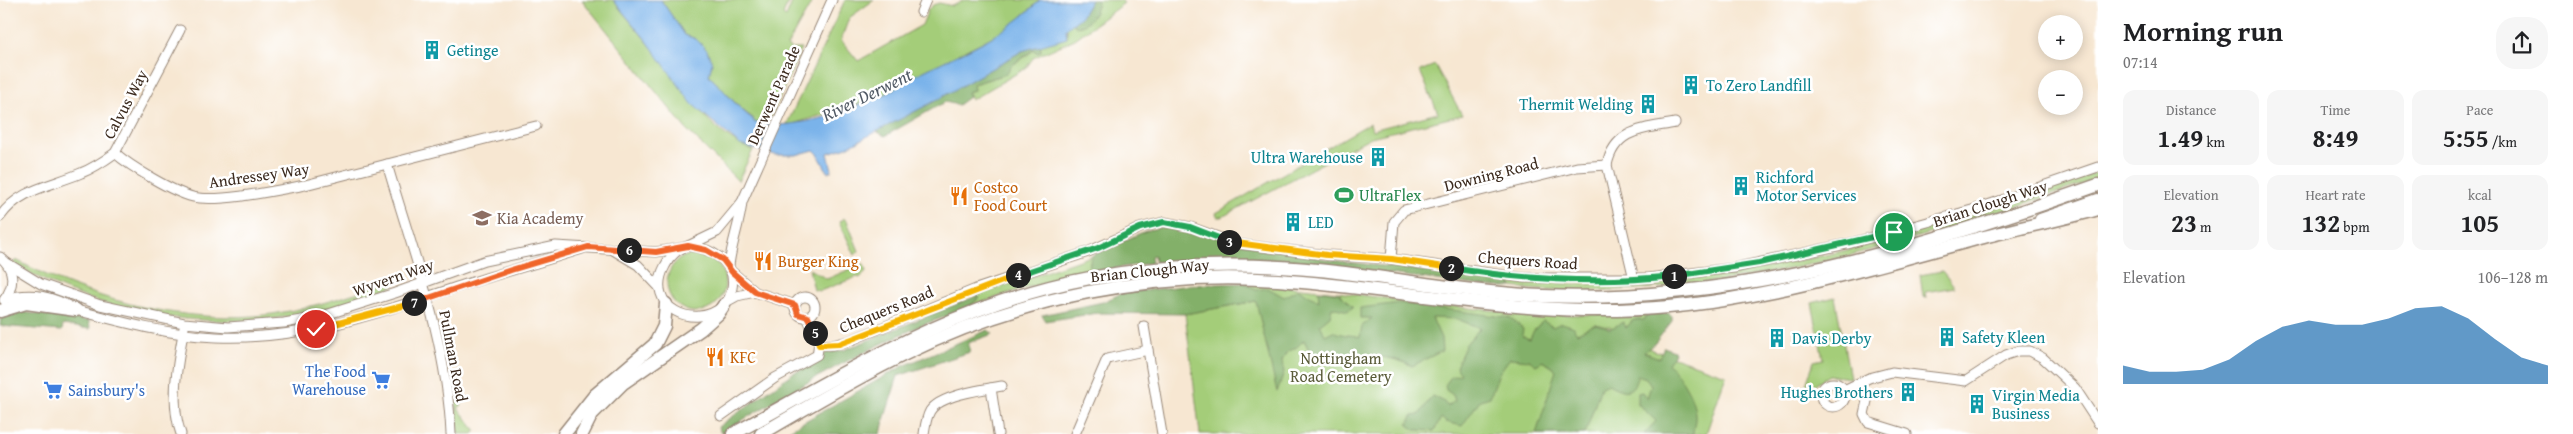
<!DOCTYPE html>
<html lang="en">
<head>
<meta charset="utf-8">
<style>
	:root { --surface:#fff; --page:#f6f6f6; --text:#202124; --muted:#757577; --accent:#1f6fb2 }
	body { margin:0; font-family:"Gentium Book Plus",serif; background:var(--page); color:var(--text); height:100vh; display:flex; flex-direction:column; font-size:19px; white-space:nowrap }
	* { box-sizing:border-box; margin:0 }
	p { font-size:16px; color:var(--muted) }
	.icon { flex:none; width:28px; height:28px; fill:none; stroke:currentColor; stroke-width:2; stroke-linecap:round; stroke-linejoin:round }
	.map { position:relative; flex:1; overflow:hidden }
	.drawer { display:flex; flex-direction:column; background:var(--surface); width:475px }
	.drawer>* { flex:none }
	.fabs { position:absolute; left:2038px; top:15px; display:grid; gap:10px }
	.fabs a { display:grid; place-items:center; width:45px; height:45px; border-radius:50%; background:var(--surface); box-shadow:0 2px 12px #0003; font-size:25px }
	.pin { position:absolute; display:grid; place-items:center; width:42px; height:42px; color:#fff; margin:-21px; border:2px solid #fff; border-radius:50%; box-shadow:0 1px 5px #0007 }
	.km { position:absolute; width:25px; height:25px; margin:-12px; border-radius:50%; background:#222; color:#fff; font-size:14px; line-height:25px; text-align:center }
	.round { display:grid; place-items:center; flex:none; width:52px; height:52px; border-radius:20px; background:var(--page) }
	.head { display:flex; align-items:center; justify-content:space-between; height:85px; padding:0 25px }
	h1 { font-size:28px; font-weight:700; line-height:38px }
	.figures { display:grid; grid-template-columns:repeat(3,1fr); gap:8px; height:85px; padding:5px 25px }
	.figures div { display:grid; align-content:center; border-radius:12px; background:var(--page); text-align:center }
	.figures b { font-size:25px; font-weight:700 }
	.figures small { font-size:14px; font-weight:400 }
	.figures p { font-size:14px }
	.chart { height:140px; padding:10px 25px }
	.chart p { display:flex; justify-content:space-between }
	.chart svg { width:100%; height:90px; margin-top:5px; fill:var(--accent); opacity:.7 }
	main { display:flex; flex:1; min-height:0 }
	.map>svg:first-child { display:block }
	.green { fill:#a4cd79; stroke:#707c4c }
	.forest { fill:#83b069; stroke:#5f6d44 }
	.water { fill:#7ab3ea; stroke:#5a6e84 }
	.lines { fill:none; stroke-linecap:round; stroke-linejoin:round }
	.minor-casing { stroke:#998878; stroke-width:11 }
	.major-casing { stroke:#998878; stroke-width:12 }
	.highway-casing { stroke:#998878; stroke-width:15 }
	.minor { stroke:#fff; stroke-width:9 }
	.major { stroke:#fff; stroke-width:10 }
	.highway { stroke:#fff; stroke-width:12 }
	.split-1-casing { stroke:#fff; stroke-width:10 }
	.split-2-casing { stroke:#fff; stroke-width:10 }
	.split-3-casing { stroke:#fff; stroke-width:10 }
	.split-4-casing { stroke:#fff; stroke-width:10 }
	.split-5-casing { stroke:#fff; stroke-width:10 }
	.split-6-casing { stroke:#fff; stroke-width:10 }
	.split-7-casing { stroke:#fff; stroke-width:10 }
	.split-8-casing { stroke:#fff; stroke-width:10 }
	.split-1 { stroke:#22a559; stroke-width:6 }
	.split-2 { stroke:#22a559; stroke-width:6 }
	.split-3 { stroke:#f5b400; stroke-width:6 }
	.split-4 { stroke:#22a559; stroke-width:6 }
	.split-5 { stroke:#f5b400; stroke-width:6 }
	.split-6 { stroke:#f0652b; stroke-width:6 }
	.split-7 { stroke:#f0652b; stroke-width:6 }
	.split-8 { stroke:#f5b400; stroke-width:6 }
	.labels { text-anchor:middle; stroke-width:5; stroke-linejoin:round; paint-order:stroke }
	.culture-label { font-size:16px; fill:#0d838f; stroke:#fff; text-anchor:start }
	.street-label { font-size:16px; fill:#3b2a1e; stroke:#fff }
	.food-label { font-size:16px; fill:#c56008; stroke:#fff; text-anchor:start }
	.leisure-label { font-size:16px; fill:#27864d; stroke:#fff; text-anchor:start }
	.education-label { font-size:16px; fill:#785e54; stroke:#fff; text-anchor:start }
	.park-label { font-size:16px; fill:#5a5b39; stroke:#fff }
	.shop-label { font-size:16px; fill:#366cbe; stroke:#fff; text-anchor:end }
	.water-label { font-size:18px; font-style:italic; fill:#515a65; stroke:#fff }
</style>
</head>
<body>
<main>
<div class="map">
<svg width="2098" height="434" viewBox="0 0 2098 434">
	<rect width="100%" height="100%" fill="#fff"/>
	<filter id="ink" filterUnits="userSpaceOnUse"><feTurbulence type="fractalNoise" baseFrequency=".02" numOctaves="2"/><feDisplacementMap in="SourceGraphic" scale="10" xChannelSelector="R" yChannelSelector="G"/><feConvolveMatrix kernelMatrix="1 2 1 2 8 2 1 2 1" color-interpolation-filters="sRGB"/></filter>
	<filter id="wash" filterUnits="userSpaceOnUse"><feTurbulence type="fractalNoise" baseFrequency=".0096" numOctaves="4" result="noise"/><feDisplacementMap in="SourceGraphic" scale="20" xChannelSelector="R" yChannelSelector="G"/><feGaussianBlur stdDeviation="1.12" result="paint"/><feColorMatrix in="noise" values="0 0 0 0 0 0 0 0 0 0 0 0 0 0 0 0 0 1.4 0 .05"/><feComposite in="paint" operator="in"/></filter>
	<g filter="url(#wash)">
		<rect width="100%" height="100%" fill="#f7e7d2"/>
		<g class="green">
			<path d="M582 0H613C627 18 643 36 657 54 682 87 711 136 753 150L738 181 686 129Z"/>
			<path d="M661 0H789L783 15 786 17 793 0H813L787 46 791 49H801L767 126 754 122 753 118C736 107 725 90 709 76L712 63 707 51 696 39 685 35Z"/>
			<path d="M845 0H874L849 18 841 40 858 61 922 25 928 10 933 5 939 3 953 6 964 0H1040L1008 29 913 77 879 98 786 126Z"/>
			<path d="M1098 0H1121L1124 3 1075 39 1033 58 1026 68 971 100 967 92 974 90 973 84 1006 74 1011 66 1034 50 1041 51 1040 45 1067 38V28L1072 23 1077 27Z"/>
			<path d="M1435 65 1462 115 1371 137 1222 217H1217L1216 213 1370 123 1372 130 1438 113 1420 71Z"/>
			<path d="M2098 172V179C1940 233 1775 287 1606 290 1575 291 1543 292 1512 287L1510 281C1552 283 1594 286 1635 283 1794 273 1949 227 2098 172Z"/>
			<path d="M843 218 847 221 859 251 855 255 839 222Z"/>
			<circle cx="696" cy="283" r="29"/>
			<path d="M1091 256 1089 268 1095 271 1021 289 970 307 977 300 979 295Z"/>
			<path d="M16 260C87 298 174 322 255 316 302 312 347 296 391 281L393 286C366 296 338 308 310 313 211 332 99 316 13 263Z"/>
			<path d="M862 264H864L866 271 860 278 857 277 820 291 814 290 809 269 827 279Z"/>
			<path d="M1942 271 1955 287 1925 292 1926 298 1923 297 1920 275Z"/>
			<path d="M1245 283C1334 289 1421 305 1510 312 1556 316 1601 315 1647 313L1644 321C1626 328 1614 330 1596 324L1589 328 1726 375 1706 434H1200L1185 314 1256 301Z"/>
			<path d="M1835 297 1850 378 1829 375 1812 386 1806 385 1814 361 1823 359 1812 303Z"/>
			<path d="M456 400 462 405 458 408 476 431 473 434H458Z"/>
		</g>
		<g class="forest">
			<path d="M1091 0H1098C1097 13 1090 23 1077 27L1072 23 1081 17Z"/>
			<path d="M1040 45 1041 51 1038 53 1033 50 1011 66 1006 74 973 84 974 90 967 92 969 97 958 105 945 102 885 136 876 131 935 101 1022 51Z"/>
			<path d="M1160 227 1192 232 1330 260 1510 281 1512 287H1490L1282 260 1222 258 1155 263 1154 255 1151 256 1152 263 1095 271 1089 268 1091 256 1143 232Z"/>
			<path d="M1245 283 1256 290 1268 288 1284 297 1298 289 1319 301 1318 290 1339 293 1353 307 1348 311 1332 307 1330 316 1320 324 1325 335 1333 331C1342 336 1350 334 1360 337L1362 326 1372 318H1360V308L1400 303 1511 318 1523 329 1522 336 1530 339 1534 330 1543 321 1553 327 1561 323 1572 326 1577 333 1596 324 1610 329 1623 322 1626 328 1633 320H1644L1647 315 1668 313 1672 316V321L1655 343 1644 352 1659 358 1664 347 1674 351 1675 353 1668 364C1680 375 1694 396 1695 414 1696 420 1693 428 1693 434H1644L1656 421 1638 404V393L1642 392 1647 398 1651 385 1646 378 1638 375C1632 396 1624 392 1608 384L1601 387 1585 434H1536L1556 370 1543 361 1536 365 1529 360 1510 358 1499 373 1490 397 1480 400 1462 426 1446 422 1441 418 1434 431 1415 430 1408 425 1412 416 1419 415 1432 396 1443 401 1447 406 1455 401 1453 395 1446 390 1445 385 1451 377 1461 374 1456 367 1466 344 1480 328 1457 319 1432 318 1441 338 1442 351 1412 366C1397 358 1376 355 1359 357 1338 359 1336 366 1313 359L1304 340 1297 347 1286 353 1282 361 1284 372 1277 392 1256 301 1185 314 1098 313 1045 321 1042 315 1103 302 1122 293 1191 285Z"/>
			<path d="M979 295C975 311 935 319 920 326 852 356 785 394 721 433L718 427 793 373 816 364 826 353 844 350Z"/>
			<path d="M22 312 89 321 90 329 63 325 62 331 0 326 1 319Z"/>
			<path d="M988 330 993 334 968 343 970 352 898 376 884 420 881 434H782L901 367Z"/>
		</g>
		<path class="water" d="M613 0H661L685 35 696 39 707 50 712 63 709 76C725 90 736 107 753 119L754 122C784 132 844 114 871 99 874 97 878 98 882 96 893 91 903 82 914 76 960 52 1003 38 1040 0H1091L1081 17 1066 29 1067 38 1022 51 935 101 847 147 828 153 832 170 828 173 818 154 814 150 796 155H775L740 145 692 104 647 41Z"/>
	</g>
	<g filter="url(#ink)">
		<g class="lines">
			<g class="minor-casing">
				<g id="minor">
					<path d="M921 12 926 0"/>
					<path d="M115 153C131 167 173 192 193 197 218 203 278 190 305 185L536 126"/>
					<path d="M387 164C413 253 447 341 451 434"/>
					<path d="M0 217C19 189 51 186 81 173 94 168 104 161 115 153L180 30"/>
					<path d="M688 246 717 232 742 202 832 0"/>
					<path d="M688 246C710 248 737 261 732 288 731 294 728 301 724 305 695 332 643 307 665 266 670 256 677 249 688 246Z"/>
					<path d="M613 250 638 265 659 287"/>
					<path d="M0 257C15 268 15 286 4 300"/>
					<path d="M1391 259 1394 222 1404 210 1577 167 1607 165"/>
					<path d="M7 263 41 284 100 305 184 323 228 327 284 323 319 317 395 293 484 261 556 246 656 252 681 248"/>
					<path d="M729 266C731 244 740 224 742 202"/>
					<path d="M732 272 755 292 795 305"/>
					<path d="M1634 279 1607 165C1615 128 1645 129 1675 123"/>
					<circle cx="805" cy="307" r="10"/>
					<path d="M5 299C31 291 52 296 76 310 121 322 169 335 216 337 304 341 384 311 466 284 505 272 544 261 582 249"/>
					<path d="M726 302 737 296 755 292"/>
					<path d="M1144 326 1162 434"/>
					<path d="M819 345H832L849 341 976 289 1088 252 1140 228 1164 222 1190 227 1237 244 1327 255 1391 259 1524 278H1648L1734 268 1851 243 1979 208 2098 167"/>
					<circle cx="1833" cy="395" r="12"/>
					<path d="M991 388 998 434"/>
					<path d="M1844 390 1869 378 1892 372 1966 381 2006 355 2018 351H2030L2043 358 2075 388 2098 423"/>
					<path d="M1867 401 1864 414 1868 422 1907 434"/>
					<path d="M721 416 775 378 817 355 819 343 807 317"/>
					<path d="M181 434C169 401 178 362 184 328"/>
					<path d="M924 434C925 427 926 418 930 411 940 395 984 389 1002 386"/>
					<path d="M1075 434 1107 359 1148 350"/>
				</g>
			</g>
			<g class="major-casing">
				<path id="major" d="M2040 219 2098 199"/>
			</g>
			<g class="highway-casing">
				<g id="highway">
					<path d="M0 311 26 303 76 310"/>
					<path d="M564 434 595 395 655 344 664 326 666 304"/>
					<path d="M582 434 592 414 623 383 701 329 718 314 724 305"/>
					<path d="M733 434C850 370 956 303 1090 278 1174 263 1260 262 1345 273 1411 281 1477 293 1543 296 1733 304 1921 248 2098 185"/>
					<path d="M761 434C809 406 857 377 907 353 1021 297 1151 271 1278 280 1391 288 1502 312 1617 310 1742 308 1863 269 1984 237 2022 227 2060 220 2098 209"/>
				</g>
			</g>
			<use href="#minor" class="minor"/>
			<use href="#major" class="major"/>
			<use href="#highway" class="highway"/>
		</g>
	</g>
	<g class="lines" filter="url(#ink)">
		<g class="split-1-casing">
			<path id="split-1" d="M1674 276 1759 263 1894 232"/>
		</g>
		<g class="split-2-casing">
			<path id="split-2" d="M1451 268C1525 280 1600 284 1674 276"/>
		</g>
		<g class="split-3-casing">
			<path id="split-3" d="M1229 242 1327 255 1392 259 1451 268"/>
		</g>
		<g class="split-4-casing">
			<path id="split-4" d="M1018 275 1098 248 1140 228 1164 222 1190 227 1229 242"/>
		</g>
		<g class="split-5-casing">
			<path id="split-5" d="M815 333 819 345 839 344 1018 275"/>
		</g>
		<g class="split-6-casing">
			<path id="split-6" d="M629 250 656 252 688 246 706 250 723 260 732 272 755 292 795 305 798 314 808 317 815 333"/>
		</g>
		<g class="split-7-casing">
			<path id="split-7" d="M414 303 511 270 588 247 629 250"/>
		</g>
		<g class="split-8-casing">
			<path id="split-8" d="M316 329 414 303"/>
		</g>
		<use href="#split-1" class="split-1"/>
		<use href="#split-2" class="split-2"/>
		<use href="#split-3" class="split-3"/>
		<use href="#split-4" class="split-4"/>
		<use href="#split-5" class="split-5"/>
		<use href="#split-6" class="split-6"/>
		<use href="#split-7" class="split-7"/>
		<use href="#split-8" class="split-8"/>
	</g>
	<defs>
		<g id="building-bare" transform="scale(1.5)"><path d="M-4-6H4V6H1V3H-1V6H-4ZM-2.5-4.3h1.7v1.8h-1.7ZM.8-4.3h1.7v1.8H.8ZM-2.5-1h1.7V.8h-1.7ZM.8-1h1.7V.8H.8Z" fill="#0f9aa8" stroke="#fff" stroke-width="2.5" paint-order="stroke"/></g>
		<g id="stadium-bare" transform="scale(1.5)"><path d="M0-5a6.5 5 0 1 0 0 10a6.5 5 0 1 0 0-10ZM-3.5-1.8h7v3.6h-7Z" fill="#2e9e5b" stroke="#fff" stroke-width="2.5" paint-order="stroke"/></g>
		<g id="restaurant-bare" transform="scale(1.5)"><path d="M-5-6h1v4h1v-4h1v4h1v-4h1v5L-1.5 .5V6h-2V.5L-5-1ZM5-6V6H3V1.5H1.5Q1.5-4 5-6Z" fill="#e8710a" stroke="#fff" stroke-width="2.5" paint-order="stroke"/></g>
		<g id="university-bare" transform="scale(1.5)"><path d="M0-5L7-2L0 1L-7-2ZM-4 1L0 2.5L4 1V4Q0 6-4 4Z" fill="#8d6e63" stroke="#fff" stroke-width="2.5" paint-order="stroke"/></g>
		<g id="supermarket-bare" transform="scale(1.5)"><path d="M-6-5.5h2.5l.6 2H6L4.5 2H-2.5L-4.4-4H-6ZM-1.5 3.2a1.3 1.3 0 1 0 .1 0ZM3 3.2a1.3 1.3 0 1 0 .1 0Z" fill="#3f7fe0" stroke="#fff" stroke-width="2.5" paint-order="stroke"/></g>
	</defs>
	<g fill-rule="evenodd">
		<use href="#building-bare" x="432" y="50"/>
		<use href="#building-bare" x="1691" y="85"/>
		<use href="#building-bare" x="1648" y="104"/>
		<use href="#building-bare" x="1378" y="157"/>
		<use href="#building-bare" x="1741" y="186"/>
		<use href="#stadium-bare" x="1344" y="195"/>
		<use href="#restaurant-bare" x="959" y="196"/>
		<use href="#university-bare" x="482" y="218"/>
		<use href="#building-bare" x="1293" y="222"/>
		<use href="#restaurant-bare" x="763" y="261"/>
		<use href="#building-bare" x="1947" y="337"/>
		<use href="#building-bare" x="1777" y="338"/>
		<use href="#restaurant-bare" x="715" y="357"/>
		<use href="#supermarket-bare" x="381" y="380"/>
		<use href="#supermarket-bare" x="53" y="390"/>
		<use href="#building-bare" x="1908" y="392"/>
		<use href="#building-bare" x="1977" y="404"/>
	</g>
	<g class="labels">
		<g class="culture-label">
			<text x="447" y="56">Getinge</text>
			<text x="1706" y="91">To Zero Landfill</text>
			<text x="1633" y="110" text-anchor="end">Thermit Welding</text>
			<text x="1363" y="163" text-anchor="end">Ultra Warehouse</text>
			<text x="1756" y="183">Richford<tspan x="1756" dy="18">Motor Services</tspan></text>
			<text x="1308" y="228">LED</text>
			<text x="1962" y="343">Safety Kleen</text>
			<text x="1792" y="344">Davis Derby</text>
			<text x="1893" y="398" text-anchor="end">Hughes Brothers</text>
			<text x="1992" y="401">Virgin Media<tspan x="1992" dy="18">Business</tspan></text>
		</g>
		<g class="street-label">
			<text transform="translate(773 95) rotate(-66)" y="6">Derwent Parade</text>
			<text transform="translate(125 104) rotate(-62)" y="6">Calvus Way</text>
			<text transform="translate(1491 174) rotate(-14)" y="6">Downing Road</text>
			<text transform="translate(259 175) rotate(-8)" y="6">Andressey Way</text>
			<text transform="translate(1990 203) rotate(-18)" y="6">Brian Clough Way</text>
			<text transform="translate(1528 260) rotate(4)" y="6">Chequers Road</text>
			<text transform="translate(1150 270) rotate(-6)" y="6">Brian Clough Way</text>
			<text transform="translate(393 277) rotate(-19)" y="6">Wyvern Way</text>
			<text transform="translate(886 309) rotate(-22)" y="6">Chequers Road</text>
			<text transform="translate(454 356) rotate(79)" y="6">Pullman Road</text>
		</g>
		<g class="food-label">
			<text x="974" y="193">Costco<tspan x="974" dy="18">Food Court</tspan></text>
			<text x="778" y="267">Burger King</text>
			<text x="730" y="363">KFC</text>
		</g>
		<g class="leisure-label">
			<text x="1359" y="201">UltraFlex</text>
		</g>
		<g class="education-label">
			<text x="497" y="224">Kia Academy</text>
		</g>
		<g class="park-label">
			<text x="1341" y="364">Nottingham<tspan x="1341" dy="18">Road Cemetery</tspan></text>
		</g>
		<g class="shop-label">
			<text x="366" y="377">The Food<tspan x="366" dy="18">Warehouse</tspan></text>
			<text x="68" y="396" text-anchor="start">Sainsbury's</text>
		</g>
		<g class="water-label">
			<text transform="translate(867 95) rotate(-26)" y="6">River Derwent</text>
		</g>
	</g>
</svg>
<div class="fabs">
<a>+</a>
<a>−</a>
</div>
<div class="pin" style="left:1894px;top:232px;background:#1e9e55"><svg class="icon" aria-label="arrive" viewBox="0 0 24 24"><path d="M6 21V4h12l-3 4 3 4H6"/></svg></div>
<div class="pin" style="left:316px;top:329px;background:#d93025"><svg class="icon" aria-label="check" viewBox="0 0 24 24"><path d="M5 12l5 5 9-10"/></svg></div>
<b class="km" style="left:1674px;top:276px">1</b>
<b class="km" style="left:1451px;top:268px">2</b>
<b class="km" style="left:1229px;top:242px">3</b>
<b class="km" style="left:1018px;top:275px">4</b>
<b class="km" style="left:815px;top:333px">5</b>
<b class="km" style="left:629px;top:250px">6</b>
<b class="km" style="left:414px;top:303px">7</b>
</div>
<section class="drawer">
<div class="head"><div><h1>Morning run</h1><p>07:14</p></div><a class="round"><svg class="icon" aria-label="share" viewBox="0 0 24 24"><path d="M12 15V3M7 8l5-5 5 5M5 13v7h14v-7"/></svg></a></div>
<div class="figures">
<div><p>Distance</p><b>1.49<small> km</small></b></div>
<div><p>Time</p><b>8:49</b></div>
<div><p>Pace</p><b>5:55<small> /km</small></b></div>
</div>
<div class="figures">
<div><p>Elevation</p><b>23<small> m</small></b></div>
<div><p>Heart rate</p><b>132<small> bpm</small></b></div>
<div><p>kcal</p><b>105</b></div>
</div>
<div class="chart"><p><span>Elevation</span>106–128 m</p>
<svg viewBox="0 0 160 44" preserveAspectRatio="none"><path d="M0 44V35L10 38L20 38L30 37L40 32L50 23L60 16L70 13L80 15L90 15L100 12L110 7L120 6L130 12L140 22L150 31L160 35V44z"/></svg>
</div>
</section>
</main>
</body>
</html>
